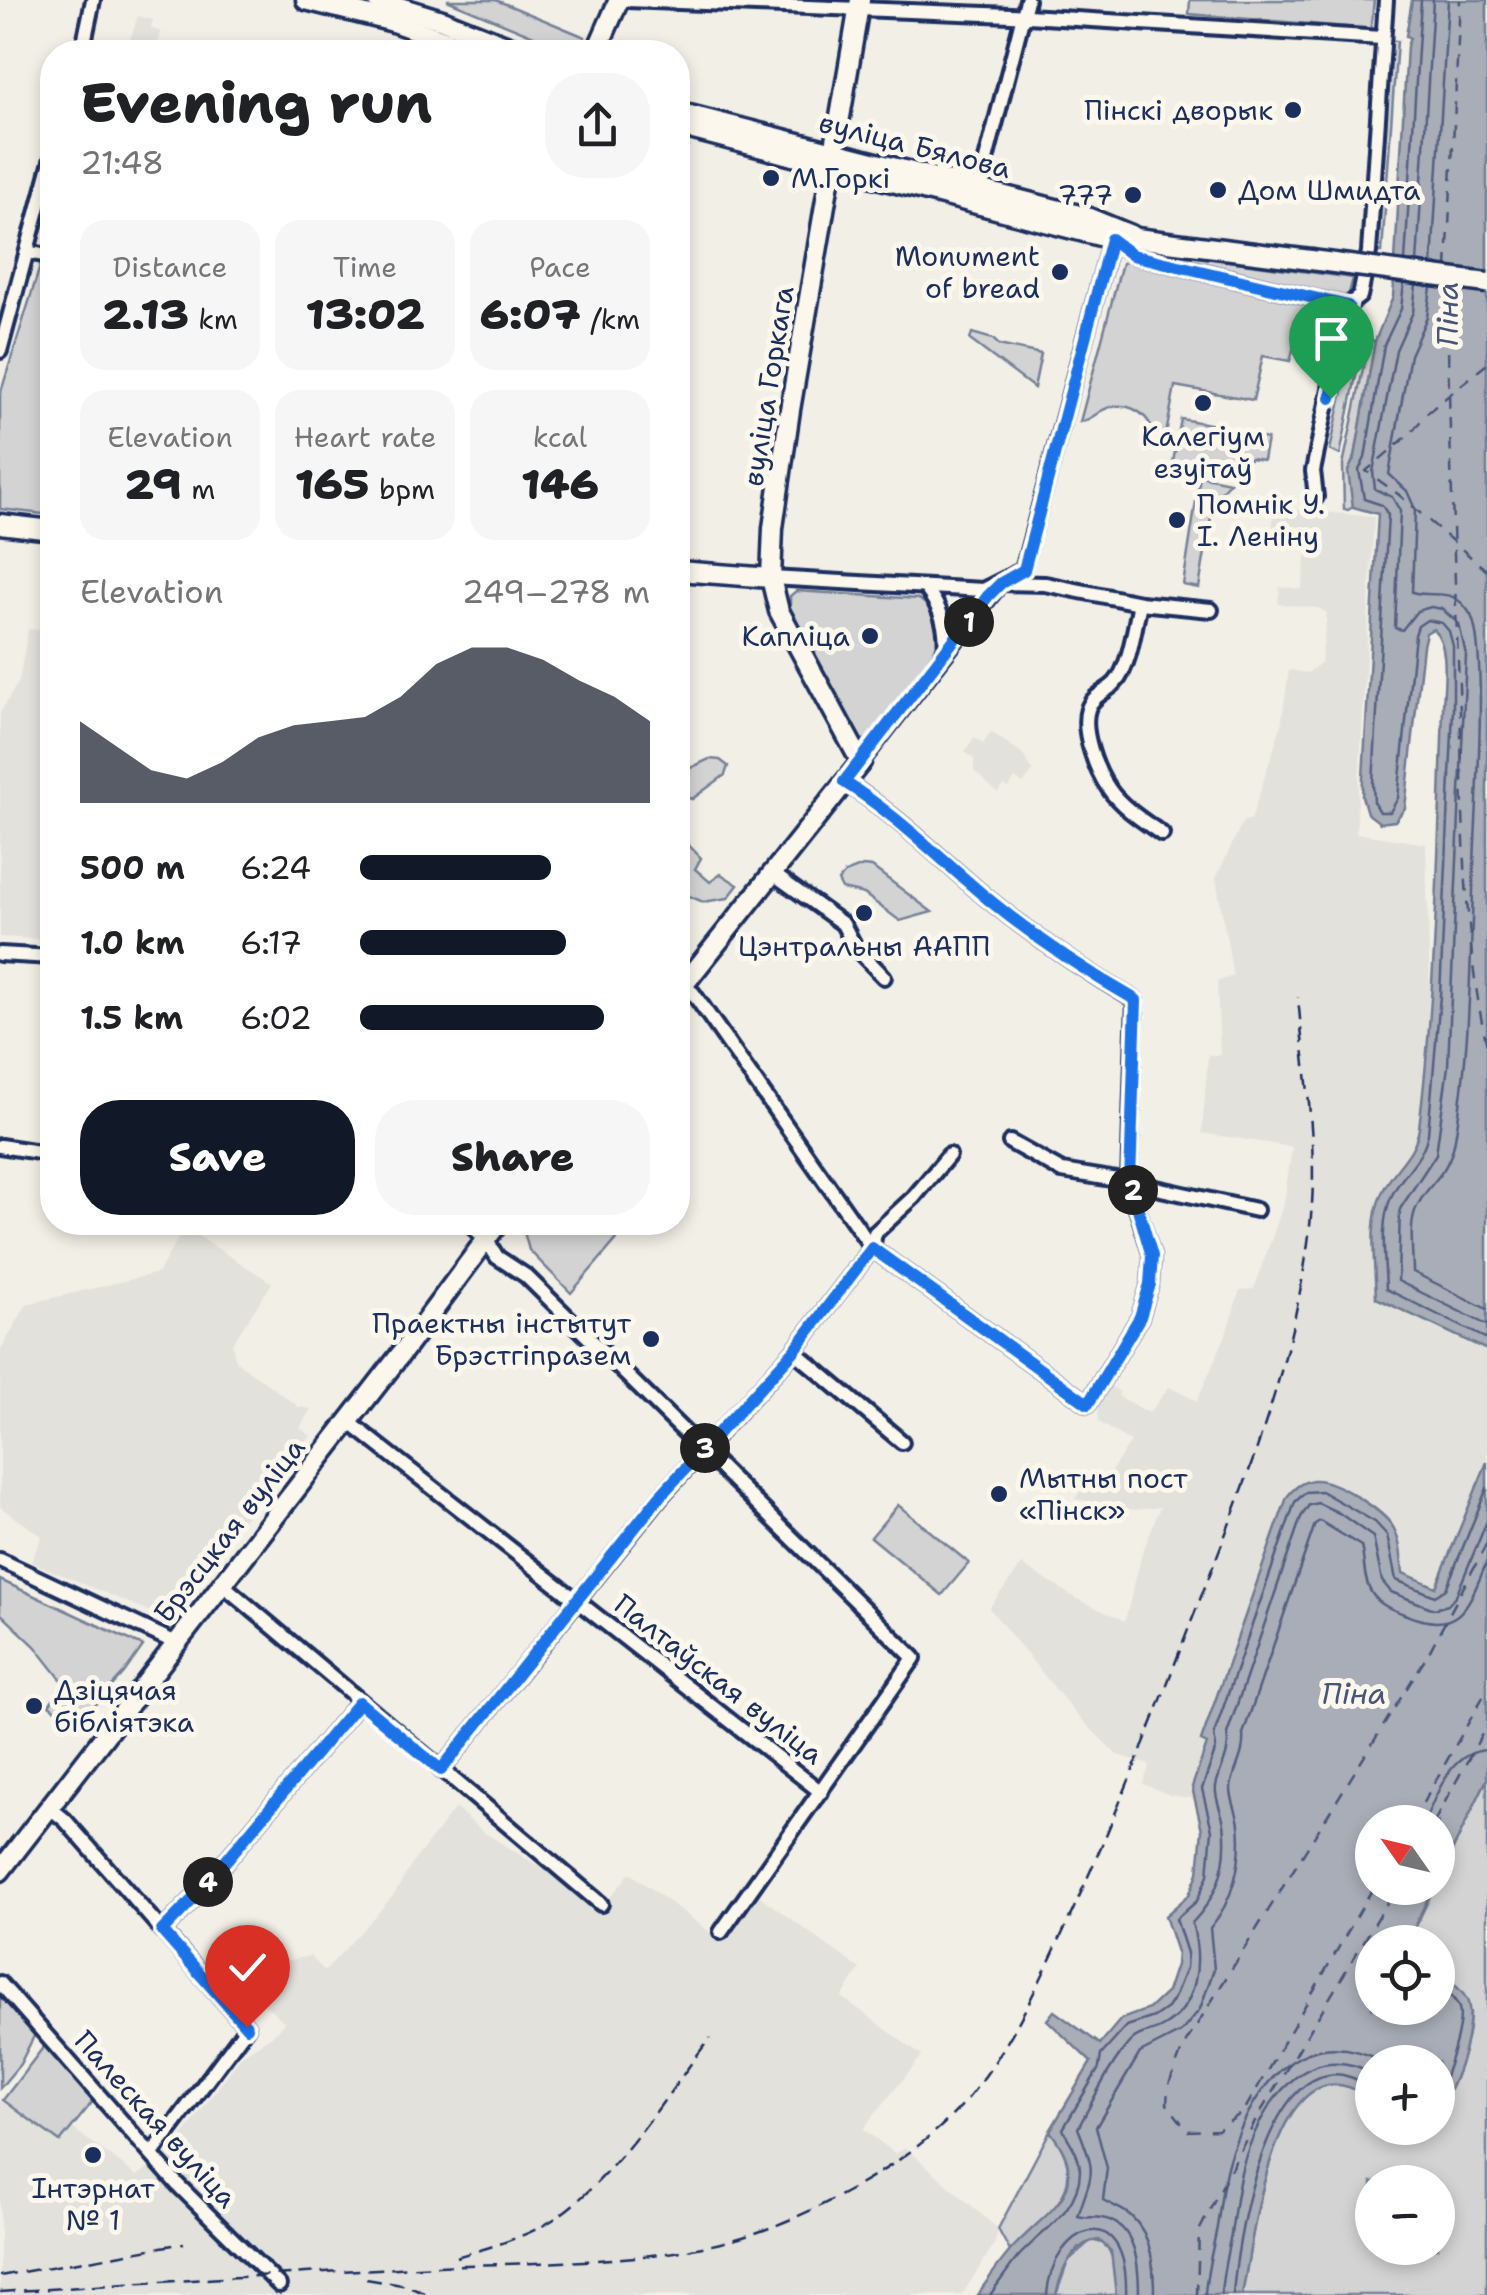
<!DOCTYPE html>
<html lang="en">
<head>
<meta charset="utf-8">
<style>
	:root { --surface:#fff; --page:#f6f6f6; --text:#202124; --muted:#757577; --accent:#111827 }
	body { margin:0; font-family:"Shantell Sans",sans-serif; background:var(--page); color:var(--text); height:100vh; display:flex; flex-direction:column; font-size:38px; white-space:nowrap }
	* { box-sizing:border-box; margin:0 }
	p { font-size:32px; color:var(--muted) }
	.icon { flex:none; width:55px; height:55px; fill:none; stroke:currentColor; stroke-width:2; stroke-linecap:round; stroke-linejoin:round }
	.map { position:relative; flex:1; overflow:hidden }
	.drawer { position:absolute; left:40px; top:40px; width:650px; height:1195px; display:flex; flex-direction:column; background:var(--surface); border-radius:40px; box-shadow:0 5px 15px #0003 }
	.drawer>* { flex:none }
	.needle { width:65px; rotate:304deg }
	.tools { position:absolute; left:1355px; top:1805px; display:grid; gap:20px }
	.tools a { display:grid; place-items:center; width:100px; height:100px; border-radius:50%; background:var(--surface); box-shadow:0 5px 15px #0003; font-size:50px }
	.pin { position:absolute; display:grid; place-items:center; width:85px; height:85px; color:#fff; margin:-102px -42px; border-radius:50% 50% 50% 0; rotate:-45deg; box-shadow:0 0 10px #0007 }
	.pin .icon { rotate:45deg }
	.km { position:absolute; width:50px; height:50px; margin:-25px; border-radius:50%; background:#222; color:#fff; font-size:28px; line-height:50px; text-align:center }
	.round { display:grid; place-items:center; flex:none; width:105px; height:105px; border-radius:40px; background:var(--page) }
	.head { display:flex; align-items:center; justify-content:space-between; height:170px; padding:0 40px }
	h1 { font-size:55px; font-weight:800; line-height:75px }
	.metrics { display:grid; grid-template-columns:repeat(3,1fr); gap:15px; height:170px; padding:10px 40px }
	.metrics div { display:grid; align-content:center; border-radius:25px; background:var(--page); text-align:center }
	.metrics b { font-size:42px; font-weight:800 }
	.metrics small { font-size:28px; font-weight:400 }
	.metrics p { font-size:28px }
	.chart { height:280px; padding:20px 40px }
	.chart p { display:flex; justify-content:space-between }
	.chart svg { width:100%; height:180px; margin-top:10px; fill:var(--accent); opacity:.7 }
	.primary-button { display:flex; gap:20px; margin-top:auto; padding:20px 40px }
	.primary-button a { flex:1; height:115px; border-radius:40px; background:var(--accent); color:#fff; font-size:40px; font-weight:800; line-height:115px; text-align:center }
	.primary-button a+a { background:var(--page); color:var(--text) }
	ul { padding:0 40px; list-style:none; font-size:32px }
	li { display:grid; grid-template-columns:160px 120px 1fr; align-items:center; height:75px }
	li i { height:25px; border-radius:12px; background:var(--accent) }
	.map>svg:first-child { display:block }
	.built { fill:#e2e1dc }
	.green { fill:#d2d3d2; stroke:#768198; stroke-width:2.5; fill-rule:evenodd }
	.water { fill:#a9adb7; stroke:#707b93; stroke-width:2.5 }
	.lines { fill:none; stroke-linecap:round; stroke-linejoin:round }
	.shore { stroke:#546182; stroke-width:2.5 }
	.ferry { stroke:#465579; stroke-width:2.5; stroke-dasharray:12 10; stroke-linecap:butt }
	.minor-casing { stroke:#1b2f5e; stroke-width:20 }
	.major-casing { stroke:#1b2f5e; stroke-width:25 }
	.minor { stroke:#fbf7ec; stroke-width:12 }
	.major { stroke:#fbf7ec; stroke-width:18 }
	.rail { stroke:#1b2f5e; stroke-width:2.5; stroke-dasharray:15 8; stroke-linecap:butt }
	.major-bridge-casing { stroke:#1b2f5e; stroke-width:25; stroke-linecap:butt }
	.major-bridge { stroke:#fbf7ec; stroke-width:18 }
	.route-casing { stroke:#fff; stroke-width:20 }
	.route { stroke:#1a73e8; stroke-width:12 }
	.poi-dot { fill:#1b2f5e; stroke:#fbf7ec; stroke-width:4 }
	.labels { text-anchor:middle; stroke-width:10; stroke-linejoin:round; paint-order:stroke }
	.poi-label { font-size:28px; fill:#1b2f5e; stroke:#fbf7ec; text-anchor:end }
	.street-label { font-size:28px; fill:#1b2f5e; stroke:#fbf7ec }
	.water-label { font-size:30px; font-style:italic; fill:#465579; stroke:#fbf7ec }
</style>
</head>
<body>
<div class="map">
<svg width="1487" height="2295" viewBox="0 0 1487 2295">
	<rect width="100%" height="100%" fill="#f2efe6"/>
	<filter id="ink" filterUnits="userSpaceOnUse"><feTurbulence type="fractalNoise" baseFrequency=".01" numOctaves="2"/><feDisplacementMap in="SourceGraphic" scale="20" xChannelSelector="R" yChannelSelector="G"/><feConvolveMatrix kernelMatrix="1 2 1 2 8 2 1 2 1" color-interpolation-filters="sRGB"/></filter>
	<g filter="url(#ink)">
		<g class="built">
			<path d="M138 16 153 20 151 28 161 32 156 52H92L96 38 128 46Z"/>
			<path d="M1274 507 1374 517 1356 833 1426 844 1430 996 1418 1134 1408 1159 1390 1179 1376 1298 1487 1350V1462L1436 1587 1403 1573 1396 1530 1382 1515 1350 1493 1314 1480 1294 1488 1202 1742 1207 1744 1193 1782 1194 1799 1170 1795 1143 1784 1150 1765 1117 1755 1075 1713 989 1608 1022 1565 1077 1599 1125 1621 1142 1554 1160 1507 1136 1510 1075 1499 1089 1476 1102 1484 1131 1442 1099 1422 1098 1402 1108 1385 1120 1392 1118 1396 1149 1413 1169 1387 1197 1401 1225 1337 1240 1290 1254 1289 1284 1203 1292 1147 1202 1133 1208 1055H1220L1217 982 1233 976 1216 878 1243 821 1251 820 1281 726 1289 670 1308 673 1321 662 1327 613 1318 608 1278 604 1280 587 1302 589 1310 528 1292 526 1291 536 1272 534Z"/>
			<path d="M28 629 52 631V940L0 937V713L19 681Z"/>
			<path d="M991 732 1022 753 1033 771 1023 784 1015 778 1009 788 1004 785 998 793 974 771V759L965 752 974 737 983 744Z"/>
			<path d="M190 1231 272 1283 232 1344 236 1361 299 1407 311 1409 300 1428 311 1436 172 1609 158 1615 31 1562 42 1536 0 1507V1351L27 1304 158 1273 180 1235Z"/>
			<path d="M455 1808 485 1833 603 1906 630 1873 714 1935 724 1937 758 1895 860 1969 842 1997 922 2056 863 2129 896 2154 905 2147 998 2229 995 2243 962 2295H0V2101L61 2140 71 2127 137 2176 171 2152 242 2055 272 2036 285 2022 256 1997 285 1961 310 1956 325 1971 393 1896 414 1861Z"/>
		</g>
		<g class="green">
			<path d="M447 0H496L585 37 577 52H572Z"/>
			<path d="M1190 0H1374L1371 29 1189 14Z"/>
			<path d="M1388 40 1397 41 1382 252H1373Z"/>
			<path d="M1170 253 1353 278 1348 297 1342 299 1170 258Z"/>
			<path d="M42 260 52 262V515L0 509V395Z"/>
			<path d="M1130 261 1336 309 1340 311 1338 343 1297 336 1290 361 1263 356 1253 400 1175 386 1166 434 1154 432C1146 411 1124 398 1101 411 1093 416 1090 420 1080 422L1122 263Z"/>
			<path d="M1356 331 1365 332 1340 455 1330 450Z"/>
			<path d="M972 333 993 339 999 345 1041 354 1034 388 970 340Z"/>
			<path d="M1369 340 1375 341 1355 457C1344 472 1354 490 1353 507L1348 510 1344 509 1343 465Z"/>
			<path d="M1181 419 1227 427V431L1267 439 1263 460 1251 458 1233 472 1173 462Z"/>
			<path d="M1200 476 1230 482 1214 499 1199 588 1183 585Z"/>
			<path d="M796 591 919 599C932 608 941 624 938 641 935 656 880 728 867 740L858 739 790 613V596Z"/>
			<path d="M709 759 720 760 728 766 725 775 692 799 682 796 680 773Z"/>
			<path d="M679 835 701 858 695 869 710 882 721 874 738 885 728 898 703 902 680 892Z"/>
			<path d="M863 866 872 867 932 912 900 921 864 894 842 889 838 881 845 873Z"/>
			<path d="M530 1223H612L615 1225 617 1239 571 1293 529 1250 524 1232Z"/>
			<path d="M898 1505 969 1563 942 1595 871 1537Z"/>
			<path d="M0 1580 143 1646 124 1673 76 1725 49 1705 64 1683 35 1646 0 1613Z"/>
			<path d="M1487 1779V2295H1242C1252 2245 1267 2097 1328 2085 1345 2082 1358 2091 1372 2099V2128H1438V2107C1456 2089 1470 2037 1470 2012L1453 1984 1438 1972V1942H1412V1934ZM1372 2182H1438V2248H1372Z"/>
			<path d="M0 1990 36 2032 20 2064 0 2088Z"/>
			<path d="M45 2045 94 2096V2100L60 2142 3 2100Z"/>
			<path d="M1050 2131C1095 2187 1048 2213 1010 2251L998 2229Z"/>
			<path d="M1091 2240 1106 2244 1114 2261 1116 2295H1056L1068 2261Z"/>
		</g>
		<g class="water">
			<path d="M1412 0H1487V1350L1376 1298C1375 1265 1368 1223 1382 1193 1393 1168 1415 1156 1419 1128 1436 990 1438 849 1443 710 1443 688 1451 645 1433 629L1426 633 1423 646 1405 808 1395 821 1380 823 1367 813 1362 796 1378 514 1353 507 1348 471 1355 457 1375 341 1393 297 1407 46 1410 38 1406 36Z"/>
			<path d="M1487 1462V1779L1438 1879V1822H1372V1888H1433L1416 1923 1412 1942H1372V2008H1438V1972C1448 1980 1461 1988 1467 2000 1477 2022 1455 2091 1438 2107V2062H1372V2099C1358 2091 1345 2082 1328 2085 1267 2097 1252 2245 1242 2295H1116L1111 2251 1099 2240C1072 2242 1061 2272 1056 2295H977C988 2280 998 2265 1010 2251 1045 2210 1098 2192 1050 2131L1091 2062 1047 2020 1054 2011 1100 2044 1121 2019 1149 2009 1167 1992 1176 1965 1177 1952 1165 1916 1189 1895 1198 1873 1202 1830 1192 1787 1207 1744 1201 1741 1287 1497C1294 1488 1301 1482 1313 1480 1333 1478 1383 1510 1393 1527 1401 1541 1401 1558 1403 1573L1436 1587Z"/>
		</g>
		<g class="lines">
			<g class="shore">
				<path d="M1405 261 1421 0"/>
				<path d="M1417 263 1433 0"/>
				<path d="M1432 264 1448 0"/>
				<path d="M1404 283 1401 309 1384 345 1365 458 1359 470 1364 499 1382 505 1388 515 1373 784 1374 802 1380 812H1390L1398 798 1415 635 1418 626 1427 620 1442 623 1449 631 1453 646V710L1440 996 1428 1134C1421 1163 1404 1171 1392 1195 1379 1222 1385 1260 1386 1289L1487 1339"/>
				<path d="M1416 285 1413 312 1396 350 1373 472 1375 489 1392 497 1400 511 1395 628 1402 630 1417 611 1431 607 1442 609 1459 624 1466 655 1448 1066 1436 1154 1400 1209 1398 1281 1487 1325"/>
				<path d="M1431 287 1427 317 1410 355 1389 474 1407 491 1415 509 1412 592C1435 599 1452 584 1471 615 1487 648 1477 797 1475 842 1470 940 1472 1041 1455 1139 1449 1177 1425 1184 1415 1211 1409 1228 1413 1253 1413 1272L1487 1309"/>
				<path d="M1424 1822C1438 1793 1449 1752 1487 1750"/>
				<path d="M1438 1985C1446 1991 1455 1998 1459 2008 1464 2024 1446 2077 1438 2092"/>
				<path d="M990 2295C999 2283 1008 2269 1018 2257 1041 2231 1079 2212 1080 2171 1080 2154 1069 2142 1063 2129L1099 2068 1101 2055 1127 2026 1154 2017 1167 2008 1175 1996 1186 1968 1187 1953 1176 1919 1197 1901 1208 1875 1212 1830 1202 1789 1216 1748 1214 1734 1295 1502 1306 1492 1321 1491 1375 1522 1387 1535 1396 1580 1435 1596 1446 1589 1487 1488"/>
				<path d="M1047 2295C1052 2224 1129 2196 1126 2295"/>
				<path d="M1139 2295C1139 2267 1137 2224 1102 2218 1093 2216 1086 2219 1078 2216 1093 2170 1097 2175 1078 2128 1093 2101 1111 2061 1132 2040 1140 2032 1150 2033 1160 2028 1200 2008 1202 1960 1192 1923 1218 1896 1229 1863 1224 1824 1222 1812 1214 1797 1216 1786 1220 1767 1231 1754 1227 1734L1301 1517 1309 1505 1318 1503 1339 1513 1373 1537 1382 1581 1391 1592 1434 1609 1448 1605 1456 1596 1487 1521"/>
				<path d="M1154 2295C1154 2268 1153 2236 1131 2216 1123 2209 1111 2205 1103 2200L1107 2168 1096 2127 1140 2053 1181 2032 1200 2009 1214 1969 1210 1928C1233 1901 1243 1862 1239 1825 1238 1813 1230 1798 1231 1787 1234 1768 1245 1755 1243 1734L1315 1524 1320 1521 1361 1546C1365 1561 1363 1579 1371 1592 1379 1605 1391 1609 1404 1614 1460 1637 1468 1607 1487 1561"/>
				<path d="M1205 2295C1206 2272 1213 2249 1217 2227 1221 2202 1223 2175 1232 2151 1257 2079 1306 2021 1384 2062"/>
				<path d="M1221 2295C1222 2275 1227 2254 1231 2234 1235 2209 1237 2182 1245 2158 1264 2101 1307 2038 1372 2073"/>
				<path d="M1233 2295C1237 2240 1262 2086 1328 2075 1344 2072 1358 2080 1372 2087"/>
			</g>
			<g class="ferry">
				<path d="M1447 268 1460 0"/>
				<path d="M1447 286C1449 436 1455 586 1461 736 1464 839 1464 945 1487 1046"/>
				<path d="M1487 364 1427 413 1411 433 1366 471 1398 494 1487 571"/>
				<path d="M1412 1822 1487 1690"/>
				<path d="M1434 1822 1487 1725"/>
				<path d="M1373 1888 1244 2111 1218 2130 1188 2131 1167 2104 1168 2087 1183 2047 1427 1656 1487 1543"/>
				<path d="M1197 2295 1199 2231 1257 2118 1396 1888"/>
			</g>
			<g class="minor-casing">
				<g id="minor">
					<path d="M627 0 1011 15 1382 38"/>
					<path d="M82 52 93 0"/>
					<path d="M977 195 1027 0"/>
					<path d="M1111 239 1133 255 1347 306"/>
					<path d="M28 252 52 257"/>
					<path d="M0 351 52 158"/>
					<path d="M1316 497 1313 471 1347 306 1360 296 1369 252 1386 0"/>
					<path d="M771 578 983 590 1023 570 1113 232"/>
					<path d="M1001 583 1045 584 1140 603 1211 610"/>
					<path d="M925 587C941 608 948 627 945 654"/>
					<path d="M1140 603C1135 624 1130 667 1115 683 1106 692 1092 696 1088 709 1081 730 1096 771 1109 789 1121 807 1145 822 1162 834"/>
					<path d="M861 762 996 589"/>
					<path d="M772 873 843 924 855 947 884 977"/>
					<path d="M0 954 52 957"/>
					<path d="M683 985 693 993 872 1248 1088 1404 1140 1317 1150 1284 1152 1256 1129 1182 1135 1000C1085 971 1033 936 988 899 941 860 896 814 843 781"/>
					<path d="M1010 1142 1062 1171 1129 1182 1256 1210"/>
					<path d="M0 1146 52 1154"/>
					<path d="M467 1222 486 1239 497 1257 526 1276 914 1658 721 1932"/>
					<path d="M794 1351 902 1442"/>
					<path d="M349 1422 821 1792"/>
					<path d="M0 1560 176 1643"/>
					<path d="M222 1584 601 1904"/>
					<path d="M441 1770 661 1496 794 1351 872 1248 875 1233 914 1197 949 1155"/>
					<path d="M49 1807 65 1820 247 2027 152 2154"/>
					<path d="M162 1931 198 1894 359 1702"/>
					<path d="M0 1983 178 2185 279 2285"/>
				</g>
			</g>
			<g class="major-casing">
				<g id="major">
					<path d="M306 0 390 21 478 52"/>
					<path d="M377 0 442 20 523 52"/>
					<path d="M596 52 619 0"/>
					<path d="M678 112 1087 217 1131 235"/>
					<path d="M678 126 1111 239 1136 238 1311 260"/>
					<path d="M0 524 52 530"/>
					<path d="M678 571 771 578"/>
					<path d="M678 992 861 762 779 611 771 578 773 528 790 410 860 0"/>
					<path d="M0 1871 407 1346 499 1222"/>
				</g>
			</g>
			<use href="#minor" class="minor"/>
			<use href="#major" class="major"/>
			<g class="rail">
				<path d="M456 2257C487 2248 524 2238 551 2221 614 2180 665 2097 710 2038"/>
				<path d="M0 2276 184 2243"/>
				<path d="M366 2279 402 2285 431 2295"/>
				<path d="M0 2292C146 2283 292 2273 438 2266 540 2262 669 2265 764 2230 836 2203 926 2153 973 2092 1011 2044 1038 1985 1064 1930 1104 1843 1140 1755 1174 1666 1230 1520 1296 1374 1311 1216 1318 1145 1304 1069 1298 997"/>
			</g>
			<g class="major-bridge-casing">
				<path id="major-bridge" d="M1311 260 1487 283"/>
			</g>
			<use href="#major-bridge" class="major-bridge"/>
		</g>
	</g>
	<g class="lines" filter="url(#ink)">
		<g class="route-casing">
			<path id="route" d="M247 2027 162 1931 198 1894 359 1702 441 1770 660 1496 794 1351 872 1248 1088 1404 1140 1317 1150 1284 1152 1256 1130 1182 1136 1000C1085 971 1033 936 988 899 941 860 896 814 844 782L988 596 1001 583 1024 570 1111 239 1132 255 1348 306 1331 398"/>
		</g>
		<use href="#route" class="route"/>
	</g>
	<g class="poi-dot">
		<circle cx="1293" cy="110" r="10"/>
		<circle cx="771" cy="178" r="10"/>
		<circle cx="1218" cy="190" r="10"/>
		<circle cx="1133" cy="195" r="10"/>
		<circle cx="1060" cy="272" r="10"/>
		<circle cx="1203" cy="403" r="10"/>
		<circle cx="1177" cy="520" r="10"/>
		<circle cx="870" cy="636" r="10"/>
		<circle cx="864" cy="913" r="10"/>
		<circle cx="651" cy="1339" r="10"/>
		<circle cx="999" cy="1494" r="10"/>
		<circle cx="34" cy="1706" r="10"/>
		<circle cx="93" cy="2155" r="10"/>
	</g>
	<g class="labels">
		<g class="poi-label">
			<text x="1273" y="120">Пінскі дворык</text>
			<text x="791" y="188" text-anchor="start">М.Горкі</text>
			<text x="1238" y="200" text-anchor="start">Дом Шмидта</text>
			<text x="1113" y="205">777</text>
			<text x="1040" y="266">Monument<tspan x="1040" dy="32">of bread</tspan></text>
			<text x="1203" y="446" text-anchor="middle">Калегіум<tspan x="1203" dy="32">езуітаў</tspan></text>
			<text x="1197" y="514" text-anchor="start">Помнік У.<tspan x="1197" dy="32">І. Леніну</tspan></text>
			<text x="850" y="646">Капліца</text>
			<text x="864" y="956" text-anchor="middle">Цэнтральны ААПП</text>
			<text x="631" y="1333">Праектны інстытут<tspan x="631" dy="32">Брэстгіпразем</tspan></text>
			<text x="1019" y="1488" text-anchor="start">Мытны пост<tspan x="1019" dy="32">«Пінск»</tspan></text>
			<text x="54" y="1700" text-anchor="start">Дзіцячая<tspan x="54" dy="32">бібліятэка</tspan></text>
			<text x="93" y="2198" text-anchor="middle">Інтэрнат<tspan x="93" dy="32">№ 1</tspan></text>
		</g>
		<g class="street-label">
			<text transform="translate(915 145) rotate(14)" y="10">вуліца Бялова</text>
			<text transform="translate(768 386) rotate(-81)" y="10">вуліца Горкага</text>
			<text transform="translate(229 1530) rotate(-52)" y="10">Брэсцкая вуліца</text>
			<text transform="translate(719 1679) rotate(38)" y="10">Палтаўская вуліца</text>
			<text transform="translate(156 2119) rotate(48)" y="10">Палеская вуліца</text>
		</g>
		<g class="water-label">
			<text transform="translate(1448 314) rotate(-90)" y="10">Піна</text>
			<text x="1354" y="1704">Піна</text>
		</g>
	</g>
</svg>
<div class="tools">
<a><svg class="needle" viewBox="-14 -14 28 28"><path d="M0-13l5 13h-10z" fill="#e53935"/><path d="M0 13l5-13h-10z" fill="#757577"/></svg></a>
<a><svg class="icon" aria-label="locate" viewBox="0 0 24 24"><circle cx="12" cy="12" r="6"/><path d="M12 2v4M12 18v4M2 12h4M18 12h4"/></svg></a>
<a>+</a>
<a>−</a>
</div>
<div class="pin" style="left:1331px;top:398px;background:#1e9e55"><svg class="icon" aria-label="arrive" viewBox="0 0 24 24"><path d="M6 21V4h12l-3 4 3 4H6"/></svg></div>
<div class="pin" style="left:247px;top:2027px;background:#d93025"><svg class="icon" aria-label="check" viewBox="0 0 24 24"><path d="M5 12l5 5 9-10"/></svg></div>
<b class="km" style="left:969px;top:622px">1</b>
<b class="km" style="left:1133px;top:1190px">2</b>
<b class="km" style="left:705px;top:1448px">3</b>
<b class="km" style="left:208px;top:1882px">4</b>
<section class="drawer">
<div class="head"><div><h1>Evening run</h1><p>21:48</p></div><a class="round"><svg class="icon" aria-label="share" viewBox="0 0 24 24"><path d="M12 15V3M7 8l5-5 5 5M5 13v7h14v-7"/></svg></a></div>
<div class="metrics">
<div><p>Distance</p><b>2.13<small> km</small></b></div>
<div><p>Time</p><b>13:02</b></div>
<div><p>Pace</p><b>6:07<small> /km</small></b></div>
</div>
<div class="metrics">
<div><p>Elevation</p><b>29<small> m</small></b></div>
<div><p>Heart rate</p><b>165<small> bpm</small></b></div>
<div><p>kcal</p><b>146</b></div>
</div>
<div class="chart"><p><span>Elevation</span>249–278 m</p>
<svg viewBox="0 0 160 44" preserveAspectRatio="none"><path d="M0 44V24L10 30L20 36L30 38L40 34L50 28L60 25L70 24L80 23L90 18L100 10L110 6L120 6L130 9L140 14L150 18L160 24V44z"/></svg>
</div>
<ul>
<li><b>500 m</b>6:24<i style="width:66%"></i></li>
<li><b>1.0 km</b>6:17<i style="width:71%"></i></li>
<li><b>1.5 km</b>6:02<i style="width:84%"></i></li>
</ul>
<div class="primary-button"><a>Save</a><a>Share</a></div>
</section>
</div>
</body>
</html>
